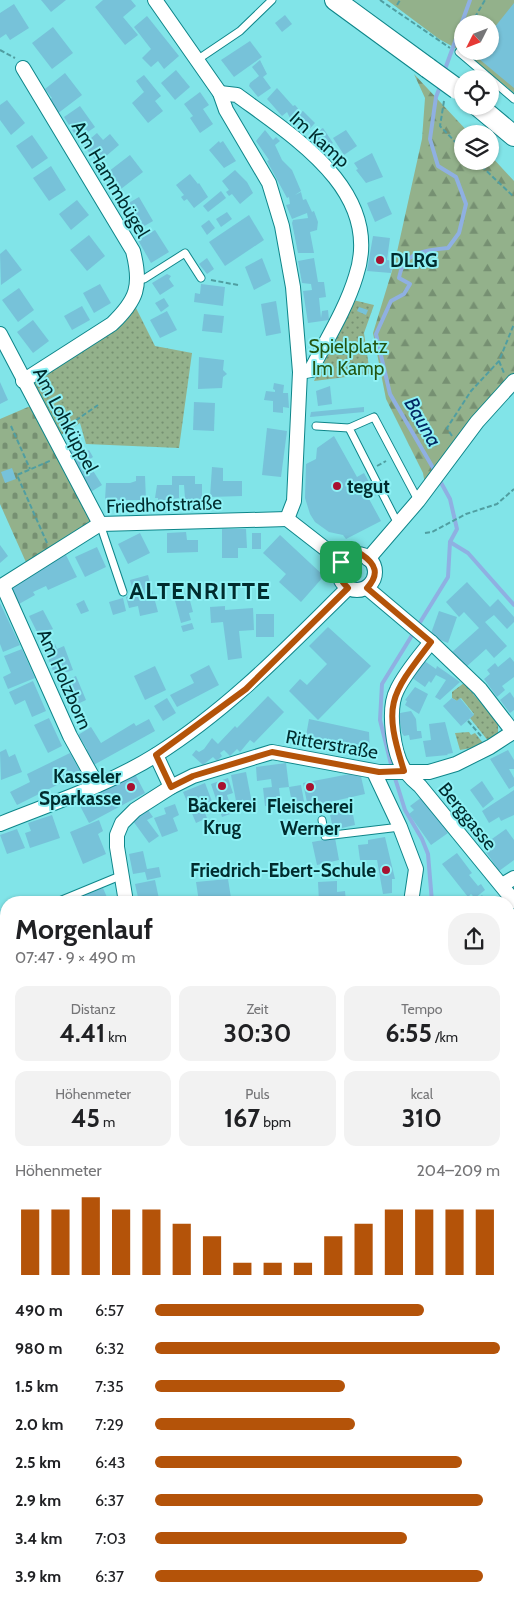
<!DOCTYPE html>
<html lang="de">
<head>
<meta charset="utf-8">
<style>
	:root { --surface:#fff; --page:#f2f2f2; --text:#202124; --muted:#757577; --accent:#b45309 }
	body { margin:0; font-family:Cabin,sans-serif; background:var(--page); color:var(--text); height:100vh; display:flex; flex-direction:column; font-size:19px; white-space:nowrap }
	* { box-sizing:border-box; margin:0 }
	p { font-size:16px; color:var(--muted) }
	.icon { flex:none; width:28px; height:28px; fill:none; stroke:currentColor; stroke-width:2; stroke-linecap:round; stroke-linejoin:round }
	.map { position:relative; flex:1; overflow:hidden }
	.side { position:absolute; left:0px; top:896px; width:515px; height:706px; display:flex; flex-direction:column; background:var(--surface); border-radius:20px 20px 0 0; box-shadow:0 1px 4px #0004 }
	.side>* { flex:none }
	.needle { width:32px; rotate:228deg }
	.tools { position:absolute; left:454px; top:15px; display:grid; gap:10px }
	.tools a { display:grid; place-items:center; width:45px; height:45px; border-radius:50%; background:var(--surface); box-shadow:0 1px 4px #0004; font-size:25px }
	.pin { position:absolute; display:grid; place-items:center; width:42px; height:42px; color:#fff; margin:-21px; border-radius:10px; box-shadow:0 2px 8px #0006 }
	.round { display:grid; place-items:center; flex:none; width:52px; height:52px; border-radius:20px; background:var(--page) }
	.head { display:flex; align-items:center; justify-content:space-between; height:85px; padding:0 15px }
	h1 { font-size:28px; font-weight:700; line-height:38px }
	.figures { display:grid; grid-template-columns:repeat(3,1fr); gap:8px; height:85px; padding:5px 15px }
	.figures div { display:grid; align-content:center; border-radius:12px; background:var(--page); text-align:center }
	.figures b { font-size:25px; font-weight:700 }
	.figures small { font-size:14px; font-weight:400 }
	.figures p { font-size:14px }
	.chart { height:140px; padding:10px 15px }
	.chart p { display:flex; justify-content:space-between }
	.chart svg { width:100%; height:90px; margin-top:5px; stroke:var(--accent); stroke-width:6 }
	ul { padding:0 15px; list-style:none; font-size:16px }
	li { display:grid; grid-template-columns:80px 60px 1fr; align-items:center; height:38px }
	li i { height:12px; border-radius:6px; background:var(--accent) }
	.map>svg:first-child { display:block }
	.grass { fill:url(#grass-dots) }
	.forest { fill:url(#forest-firs) }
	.cemetery { fill:url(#cemetery-stones) }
	.pitch { fill:#93b18b; fill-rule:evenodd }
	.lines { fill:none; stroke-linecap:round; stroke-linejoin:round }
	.stream { stroke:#8fb0e2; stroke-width:4 }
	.building { fill:#77c2d9 }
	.lane-casing { stroke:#0e868a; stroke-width:9 }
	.street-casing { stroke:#0e868a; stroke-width:16 }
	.secondary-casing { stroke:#0e868a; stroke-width:22 }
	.path { stroke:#509ea1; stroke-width:2; stroke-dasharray:5 2.5; stroke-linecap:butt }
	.lane { stroke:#fff; stroke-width:7 }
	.street { stroke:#fff; stroke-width:14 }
	.secondary { stroke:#fff; stroke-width:20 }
	.secondary-bridge-casing { stroke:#0e868a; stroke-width:22; stroke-linecap:butt }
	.secondary-bridge { stroke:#fff; stroke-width:20 }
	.route-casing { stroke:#fff; stroke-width:10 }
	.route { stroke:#b45309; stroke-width:6 }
	.poi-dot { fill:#a81130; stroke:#8ff1f5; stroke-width:2 }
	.labels { text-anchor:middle; stroke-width:4; stroke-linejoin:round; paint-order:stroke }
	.street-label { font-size:19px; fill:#002c2e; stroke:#8ff1f5 }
	.poi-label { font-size:19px; font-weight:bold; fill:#002c2e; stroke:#8ff1f5; text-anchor:start }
	.park-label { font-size:19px; fill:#235512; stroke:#8ff1f5 }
	.water-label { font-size:20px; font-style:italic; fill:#022963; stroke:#8ff1f5 }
	.district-label { font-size:24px; font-weight:bold; letter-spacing:1px; fill:#002c2e; stroke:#8ff1f5 }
</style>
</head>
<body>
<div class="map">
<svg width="514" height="1602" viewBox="0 0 514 1602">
	<defs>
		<pattern id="grass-dots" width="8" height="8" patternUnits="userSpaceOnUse" patternTransform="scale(1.25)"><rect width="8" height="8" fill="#93b18b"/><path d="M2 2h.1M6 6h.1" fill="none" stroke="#769072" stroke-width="1.8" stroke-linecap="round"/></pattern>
		<pattern id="forest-firs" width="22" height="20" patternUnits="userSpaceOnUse" patternTransform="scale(1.25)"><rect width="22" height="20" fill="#93b18b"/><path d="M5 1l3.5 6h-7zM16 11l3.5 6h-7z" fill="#769072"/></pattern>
		<pattern id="cemetery-stones" width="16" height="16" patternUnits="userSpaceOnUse" patternTransform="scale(1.25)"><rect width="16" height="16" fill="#93b18b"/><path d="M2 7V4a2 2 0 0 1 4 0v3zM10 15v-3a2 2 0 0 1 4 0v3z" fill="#769072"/></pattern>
	</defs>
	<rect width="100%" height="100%" fill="#81e4e8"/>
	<g class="grass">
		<path d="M353 300 374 305 364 333 370 374 314 381Z"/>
		<path d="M133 302 155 346 192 353 179 448 86 444 80 423 55 439 23 381Z"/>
		<path d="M464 683 498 723V734L489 742 470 718 474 714 461 698 457 701 452 698V692Z"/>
		<path d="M469 732 471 735 475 733 483 743 471 748 460 750 455 733Z"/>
		<path d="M514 1447V1488L509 1491V1448Z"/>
	</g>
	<g class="forest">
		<path d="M414 74 470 134H462V161H490V155L514 181V381L426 490 423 473 386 399 373 333 395 261 422 139 425 98Z"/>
		<path d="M38 1596H88L84 1602H34Z"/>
	</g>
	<path class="cemetery" d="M35 404 100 524 29 569 0 504V419Z"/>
	<path class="pitch" d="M387 0H514V93L468 55 439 39ZM462 24H490V51H462Z"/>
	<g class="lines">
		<g class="stream">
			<path d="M444 72 470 0"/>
			<path d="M436 473 390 394 376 334 391 301 404 294 410 284 399 278C403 252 426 250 448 248L459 233 466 204 456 177 438 166 430 139 436 97 441 84"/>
			<path d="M450 542 468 553 514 605"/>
			<path d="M392 768 380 720 382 684 448 577 450 542 457 529 450 499 439 479"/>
			<path d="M394 775 405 810 422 839 428 854 432 902"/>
			<path d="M62 1602 65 1596"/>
		</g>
	</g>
	<g class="building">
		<path d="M41 0H66L51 12Z"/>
		<path d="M103 0H131L136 6 123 17 138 35 125 45 95 7Z"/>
		<path d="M514 3V88L473 54 476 51H490V33Z"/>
		<path d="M14 4 29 28 10 40 6 34 0 38V13Z"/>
		<path d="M285 15 292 24 282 32 275 23Z"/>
		<path d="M147 16 179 56 164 69 158 61 151 67 142 58 151 49 134 27Z"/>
		<path d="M53 27 73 53 52 69 32 43Z"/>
		<path d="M250 41 262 57 234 77 221 60Z"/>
		<path d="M260 60 267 74 263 77 271 88 258 97 249 86 250 83 259 76 252 67Z"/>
		<path d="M176 70 190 87 175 100 161 83Z"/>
		<path d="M65 73 82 95 57 114 48 101 52 98 45 89Z"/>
		<path d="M144 75 161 96 155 101 163 111 148 123 132 103 144 92 136 81Z"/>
		<path d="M277 88 293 106 295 105 301 112 303 111 315 123 305 134 291 120 287 112 282 116 267 99Z"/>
		<path d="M200 92 209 105 203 109 213 124 200 133 190 118 193 116 184 104Z"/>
		<path d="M7 100 25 123 11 135 0 120V105Z"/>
		<path d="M80 106 95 127 78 139 64 117Z"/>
		<path d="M323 128 333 143 323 149 313 134Z"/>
		<path d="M265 130 273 140 276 137 280 141 275 145 282 160 292 170 301 191 295 195 301 192 303 200 306 199 312 212 314 211 318 222 317 230 310 232 314 253H298L292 223 293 220 308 218 307 213 292 219 286 205 290 204 289 197 287 198 267 161 269 160 256 141Z"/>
		<path d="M346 130 357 146 344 155 333 138Z"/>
		<path d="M97 133 103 140 110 134 119 145 98 163 83 145Z"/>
		<path d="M32 135 48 158 32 169 16 146Z"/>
		<path d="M219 141 220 143 223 141 236 161 224 168 209 150Z"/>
		<path d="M372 153 383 177 366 183 356 170 358 169 354 163Z"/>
		<path d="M130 155 143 172 117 192 104 175Z"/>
		<path d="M51 166 66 190 49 201 33 178Z"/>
		<path d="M235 170 247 182 253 193 240 204 232 194 229 196 226 192 229 190 222 181Z"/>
		<path d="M190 174 198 184 199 183 208 197 194 208 187 199 184 201 181 197 184 195 176 185Z"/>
		<path d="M221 191 226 198 208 212 203 206Z"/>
		<path d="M384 196 392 214 375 222 367 203Z"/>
		<path d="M139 197 153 221 134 232 120 208Z"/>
		<path d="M77 200 89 215 71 230 59 214Z"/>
		<path d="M227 212 232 219 221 227 216 219Z"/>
		<path d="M249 215 264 240 225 266 209 242Z"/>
		<path d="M209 220 215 228 207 235 201 226Z"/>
		<path d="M155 230 169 252 151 263 138 240Z"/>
		<path d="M89 235 105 256 87 271 70 250Z"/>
		<path d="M373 236 390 238 387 260 394 261 391 273 367 271Z"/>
		<path d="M6 249 22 270 1 285 0 254Z"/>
		<path d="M207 258 214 269 207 274 199 264Z"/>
		<path d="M262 258 271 281 254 290 245 267Z"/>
		<path d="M314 258 318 282H324L326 297 319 298 321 318 322 311 328 310 329 320 308 323 303 291 312 290 311 284 302 283 298 261Z"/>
		<path d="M167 274 171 276 169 279 174 286 160 295 152 283Z"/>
		<path d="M100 284 111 303 94 313 83 293Z"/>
		<path d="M201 284 225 287 223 306 194 302 195 293 200 294Z"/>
		<path d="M19 288 34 310 18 322 2 300Z"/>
		<path d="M164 298 169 306 161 312 155 303Z"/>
		<path d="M276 301 281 333 266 336 261 304Z"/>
		<path d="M82 306 90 320 72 330 64 316Z"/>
		<path d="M359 307 368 310 366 315 357 311Z"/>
		<path d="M167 311 177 330 160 338 150 320Z"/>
		<path d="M204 314 224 316 222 333 202 331Z"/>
		<path d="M33 320 49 341 33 353 17 332Z"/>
		<path d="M199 357 224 360 223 370 227 374 223 377 222 388 198 389Z"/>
		<path d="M0 382 8 400 0 404Z"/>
		<path d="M274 383 284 385 283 393H288L289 408 283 407V413L273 412V401L264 400 266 391 275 392V390L273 389Z"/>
		<path d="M330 386 332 404 318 406 316 391Z"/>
		<path d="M194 402 215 403 214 431 193 430Z"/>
		<path d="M364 407V412L310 417 311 412Z"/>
		<path d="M267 428 287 431 281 477 262 475Z"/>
		<path d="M334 436 357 477 364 473 376 495 369 499 381 521 346 539 343 535 329 532 315 522 310 514 305 498 306 464 316 459 317 448Z"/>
		<path d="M77 447 82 454 89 450 93 457 87 461 102 485 89 493 68 452Z"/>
		<path d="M212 467 223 468V481H242V496L210 497Z"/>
		<path d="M12 468 16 479 5 483 1 472Z"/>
		<path d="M136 476H145L146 500H105L106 483H130L136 481Z"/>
		<path d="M172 476H195V484H202V500H187L185 498 184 485H179V498L158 501V498H155L157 485H172Z"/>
		<path d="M222 529H246L247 548H238V558H222Z"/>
		<path d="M186 532 187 540H198V552L167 553V533Z"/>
		<path d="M140 533 150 553 128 564 118 544Z"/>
		<rect x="252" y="533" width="9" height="16"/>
		<path d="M280 535 324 576 301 602 279 582 286 574 263 553Z"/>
		<path d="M0 545 8 556 0 563Z"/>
		<path d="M97 547 106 567 85 577 75 557Z"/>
		<path d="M66 555 77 577 48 590 46 586 33 592 35 595 19 604 8 586Z"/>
		<path d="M148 575 158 612 140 616 138 606 129 608 126 597 134 595 130 580Z"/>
		<path d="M467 582 490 607 498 599 514 617V622L507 629 494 615 485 622 507 646 494 658 486 649 465 668 451 653 479 628 464 612 459 617 446 602Z"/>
		<path d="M188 593 193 612 189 613 191 620 181 623 174 597Z"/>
		<path d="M123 598 126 611 113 615 109 602Z"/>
		<path d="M84 600 89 611 81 614 76 604Z"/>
		<path d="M0 603 20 645 3 652 0 644Z"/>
		<path d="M225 606V610L253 608 254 630 239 631 242 658 228 660 223 622 211 623 210 607Z"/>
		<path d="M43 610 53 629 39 636 29 616Z"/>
		<path d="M439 611 457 617 448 643 430 636Z"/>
		<rect x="256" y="614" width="18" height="23"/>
		<path d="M192 623 194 629 183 632 181 626Z"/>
		<path d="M328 627 371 666 318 720 289 691 300 679 307 685 327 664 309 646Z"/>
		<path d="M49 643 50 646 55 644 57 649 64 646 73 670 55 676 43 645Z"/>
		<path d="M22 649 35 678 8 689 3 677 11 673 4 656Z"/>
		<path d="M510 657 514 662V677L502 686 505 690 497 697 484 679 490 674 487 670 495 663 498 667Z"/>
		<path d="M423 660 436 669 437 666 460 682 440 700 435 697 446 680 436 675 431 683 429 681 425 687 411 677Z"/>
		<path d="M209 665 219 685 177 707 170 695 194 683 190 675Z"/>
		<path d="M155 666 166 690 145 700 134 676Z"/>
		<path d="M76 676 86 700 71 707 60 683Z"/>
		<path d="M33 681 46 711 32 717 25 700 15 705 9 692Z"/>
		<path d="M415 687 428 694 419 714 405 705 407 701 405 700Z"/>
		<path d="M510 692 514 698V710L510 713 500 700Z"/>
		<path d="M268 696 284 712 254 743 250 740 240 752 237 749 230 756 224 750 220 753 222 756 217 761 213 757 203 765 192 755 196 750 199 752 204 749 212 738 218 744 235 726 237 728Z"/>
		<path d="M167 698 176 713 163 721 154 706Z"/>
		<path d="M452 698 457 701 460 698 474 715 461 726 443 706Z"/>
		<path d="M411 711 416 719 417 731H421L422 738 410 740 409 735 404 736 402 733 399 717 400 713Z"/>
		<path d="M49 718 62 746 48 753 34 725Z"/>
		<path d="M149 719 155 731 90 767 82 751 87 749 78 735 91 727 101 743 134 723 136 726Z"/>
		<path d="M309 719 369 732 370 754 354 755 353 746 306 736Z"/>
		<path d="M445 722 453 753 447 754 448 755 426 757 423 741 431 740 429 724Z"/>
		<path d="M6 749 9 757 15 754 22 772 1 780 0 752Z"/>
		<path d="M508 750 514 760V769H509L514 778V786L509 789 490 759Z"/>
		<path d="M70 753 81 773 17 805 10 792 30 782 27 774Z"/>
		<path d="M286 763 289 787 279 788 281 804 265 806 263 788 272 787 271 779 257 781 256 767Z"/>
		<path d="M246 772 252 803 237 806 231 775Z"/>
		<path d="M360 772 365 794 308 807 303 783Z"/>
		<path d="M135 774 145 793 89 823 79 804Z"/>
		<path d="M228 778 233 793 227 795 233 813 222 817 211 784Z"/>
		<path d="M482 781 494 799 483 808 470 790Z"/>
		<path d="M205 783 213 804 203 808 207 818 196 823 183 792Z"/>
		<path d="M301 785 306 812 294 814 289 787Z"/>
		<path d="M514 790V815L501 821 499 817 489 823 482 811Z"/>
		<path d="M422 797 448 833 431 845 409 814 414 810 410 806Z"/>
		<path d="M175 804 179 815 173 818 178 831 162 837 154 818 166 814 164 808Z"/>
		<path d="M351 804 355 825 333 830 329 809Z"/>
		<path d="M148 810 153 817 147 820 159 836 149 843 133 821Z"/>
		<path d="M52 815 60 838 30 848 25 833 31 831 28 823Z"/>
		<path d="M99 820 103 831 98 834 106 854 83 864 70 832Z"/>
		<path d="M17 829 25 848 7 854 0 835Z"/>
		<path d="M506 829 514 840V860L499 871 482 846Z"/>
		<path d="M385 837 395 879H392V893L383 894 377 860H360L358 845 368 844V840Z"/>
		<path d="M335 838 339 860 317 865 312 842Z"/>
		<path d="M143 851 147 869 159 867 161 877 147 880 145 872 133 874 129 854Z"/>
		<path d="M457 853 472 873 469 875 478 886 481 884 485 890 475 898 471 894 468 897 442 864Z"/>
		<path d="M228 879 231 898 219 899V902H199L196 882Z"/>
		<path d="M155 880 159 899 139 902 135 884Z"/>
		<path d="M337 881V892L345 891 346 902H319L318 882Z"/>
		<path d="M103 888 109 902H86L83 896Z"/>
		<path d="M482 895 488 902H473Z"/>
		<path d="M6 1004V1023L1 1025 0 1006Z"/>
		<path d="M0 1060 6 1075V1090L0 1092Z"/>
		<path d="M6 1197V1225L0 1227V1198Z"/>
		<path d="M0 1363 6 1367V1378L0 1385Z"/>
		<path d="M0 1410H6V1442L0 1441Z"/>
	</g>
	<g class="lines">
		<g class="lane-casing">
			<g id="lane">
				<path d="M459 52 514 99"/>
				<path d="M197 60 240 31 272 0"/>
				<path d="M137 281 144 279 185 253 201 278"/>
				<path d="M316 426 349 428"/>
				<path d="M100 524 123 592"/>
				<path d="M398 524 349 428 374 417 418 500"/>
				<path d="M322 820 325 836 400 827"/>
				<path d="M57 902 120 876"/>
			</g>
		</g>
		<g class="street-casing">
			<g id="street">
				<path d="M155 0 220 93 226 110 269 183 282 226 293 287 300 372 294 501 287 519"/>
				<path d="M23 68 133 251C142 286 137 300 112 324L23 381"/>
				<path d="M220 93 237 95C294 137 384 192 356 276 346 309 327 339 311 370L300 372"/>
				<path d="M0 334 100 524"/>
				<path d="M287 519 341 561"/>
				<circle cx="357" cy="572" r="18"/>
				<path d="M368 559 418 501 477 422 514 381"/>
				<path d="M3 586 70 736 97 785"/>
				<path d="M0 587 100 524 287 519"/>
				<path d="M367 588 431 642 480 689 514 733"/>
				<path d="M431 642C419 657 405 673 397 690 387 709 393 756 406 772 410 777 415 782 420 786L514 901"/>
				<path d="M156 755 171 787"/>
				<path d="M374 772 400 827 416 869 411 902"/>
				<path d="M0 824C52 803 108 785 156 755 229 709 287 648 347 589"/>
				<path d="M502 885 514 878"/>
				<path d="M126 902 117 847V835L122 823 135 810 171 787 193 776 272 752 379 772H429L456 764 490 747 513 732"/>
				<path d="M509 964 514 959"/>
				<path d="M0 1042 6 1039"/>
				<path d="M0 1179 6 1176"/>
				<path d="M0 1338 6 1331"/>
				<path d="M0 1497 6 1494"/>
			</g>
		</g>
		<g class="secondary-casing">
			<g id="secondary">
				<path d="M335 0 428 68"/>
				<path d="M478 106 514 136"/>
			</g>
		</g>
		<g class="path">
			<path d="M380 0 450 48"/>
			<path d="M397 5 400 0"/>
			<path d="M471 24 485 0"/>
			<path d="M0 50 15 58"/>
			<path d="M444 101 440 126 462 149"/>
			<path d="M476 161 514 197"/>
			<path d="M211 280 238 285"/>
			<path d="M337 347 343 350V355"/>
			<path d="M499 361 504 373"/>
			<path d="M11 426 30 469"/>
			<path d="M62 426 72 423 98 405"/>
			<path d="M452 436 447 428 471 391 499 361 514 324"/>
			<path d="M377 466 386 461"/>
			<path d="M425 533 432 532 466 514 497 504 514 489"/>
			<path d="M47 543 17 475 52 460"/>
			<path d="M468 721 481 736"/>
			<path d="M0 1252 6 1249"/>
			<path d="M509 1453 514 1452"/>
			<path d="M509 1479 514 1476"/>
			<path d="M364 1602 370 1596"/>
		</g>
		<use href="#lane" class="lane"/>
		<use href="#street" class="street"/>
		<use href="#secondary" class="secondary"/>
		<g class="secondary-bridge-casing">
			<path id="secondary-bridge" d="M428 68 457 89"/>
		</g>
		<use href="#secondary-bridge" class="secondary-bridge"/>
	</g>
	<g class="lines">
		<g class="route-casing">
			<path id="route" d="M361 554C376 564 380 574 367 588L431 642C389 697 383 704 404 771L379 772 272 752 193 776 171 787 156 755 246 689 348 588C330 571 339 557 361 554Z"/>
		</g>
		<use href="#route" class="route"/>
	</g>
	<g class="poi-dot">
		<circle cx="380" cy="260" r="5"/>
		<circle cx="337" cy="486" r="5"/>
		<circle cx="222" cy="786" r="5"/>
		<circle cx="131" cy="787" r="5"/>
		<circle cx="310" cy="787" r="5"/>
		<circle cx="386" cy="870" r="5"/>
	</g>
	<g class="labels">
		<g class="street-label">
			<text transform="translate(320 139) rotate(42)" y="7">Im Kamp</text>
			<text transform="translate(111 179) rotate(59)" y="7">Am Hammbügel</text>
			<text transform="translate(66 420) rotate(62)" y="7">Am Lohküppel</text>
			<text transform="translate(164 504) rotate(-2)" y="7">Friedhofstraße</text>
			<text transform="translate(65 679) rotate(66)" y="7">Am Holzborn</text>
			<text transform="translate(332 744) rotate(10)" y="7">Ritterstraße</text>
			<text transform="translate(468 816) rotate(51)" y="7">Berggasse</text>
		</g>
		<g class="poi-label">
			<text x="390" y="267">DLRG</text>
			<text x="347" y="493">tegut</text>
			<text x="121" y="783" text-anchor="end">Kasseler<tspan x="121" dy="22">Sparkasse</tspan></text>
			<text x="222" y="812" text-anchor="middle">Bäckerei<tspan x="222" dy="22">Krug</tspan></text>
			<text x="310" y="813" text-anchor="middle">Fleischerei<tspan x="310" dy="22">Werner</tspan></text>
			<text x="376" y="877" text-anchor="end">Friedrich-Ebert-Schule</text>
		</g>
		<g class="park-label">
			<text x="348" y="353">Spielplatz<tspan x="348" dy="22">Im Kamp</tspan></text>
		</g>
		<g class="water-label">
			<text transform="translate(423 422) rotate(60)" y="7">Bauna</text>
		</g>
		<g class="district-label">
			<text x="200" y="599">ALTENRITTE</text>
		</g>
	</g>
</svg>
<div class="tools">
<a><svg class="needle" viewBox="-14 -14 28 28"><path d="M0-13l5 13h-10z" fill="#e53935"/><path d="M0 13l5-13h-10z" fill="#757577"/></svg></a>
<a><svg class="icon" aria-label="locate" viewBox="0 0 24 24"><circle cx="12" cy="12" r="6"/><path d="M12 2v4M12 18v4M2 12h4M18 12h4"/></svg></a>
<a><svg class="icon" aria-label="layers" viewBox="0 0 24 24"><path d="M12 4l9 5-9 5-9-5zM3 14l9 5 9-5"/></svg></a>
</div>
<div class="pin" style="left:341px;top:562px;background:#1e9e55"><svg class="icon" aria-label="arrive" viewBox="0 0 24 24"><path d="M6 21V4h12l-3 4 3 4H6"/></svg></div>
<section class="side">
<div class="head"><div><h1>Morgenlauf</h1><p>07:47 · 9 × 490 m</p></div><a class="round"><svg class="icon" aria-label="share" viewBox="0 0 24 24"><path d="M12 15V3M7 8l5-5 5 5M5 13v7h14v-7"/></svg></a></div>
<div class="figures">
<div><p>Distanz</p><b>4.41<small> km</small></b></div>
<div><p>Zeit</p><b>30:30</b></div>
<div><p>Tempo</p><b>6:55<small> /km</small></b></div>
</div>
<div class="figures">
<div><p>Höhenmeter</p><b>45<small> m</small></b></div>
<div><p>Puls</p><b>167<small> bpm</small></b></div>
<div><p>kcal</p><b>310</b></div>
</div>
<div class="chart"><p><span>Höhenmeter</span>204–209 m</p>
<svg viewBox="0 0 160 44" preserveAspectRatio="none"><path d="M5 44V12M15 44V12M25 44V6M35 44V12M45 44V12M55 44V19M65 44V25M75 44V38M85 44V38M95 44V38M105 44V25M115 44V19M125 44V12M135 44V12M145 44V12M155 44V12"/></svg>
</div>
<ul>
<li><b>490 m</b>6:57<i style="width:78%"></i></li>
<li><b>980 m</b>6:32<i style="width:100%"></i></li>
<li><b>1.5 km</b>7:35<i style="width:55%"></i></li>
<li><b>2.0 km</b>7:29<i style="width:58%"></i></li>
<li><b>2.5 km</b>6:43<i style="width:89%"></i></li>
<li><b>2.9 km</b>6:37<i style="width:95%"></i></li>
<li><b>3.4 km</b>7:03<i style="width:73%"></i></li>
<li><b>3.9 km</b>6:37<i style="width:95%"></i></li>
</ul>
</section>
</div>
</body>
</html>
